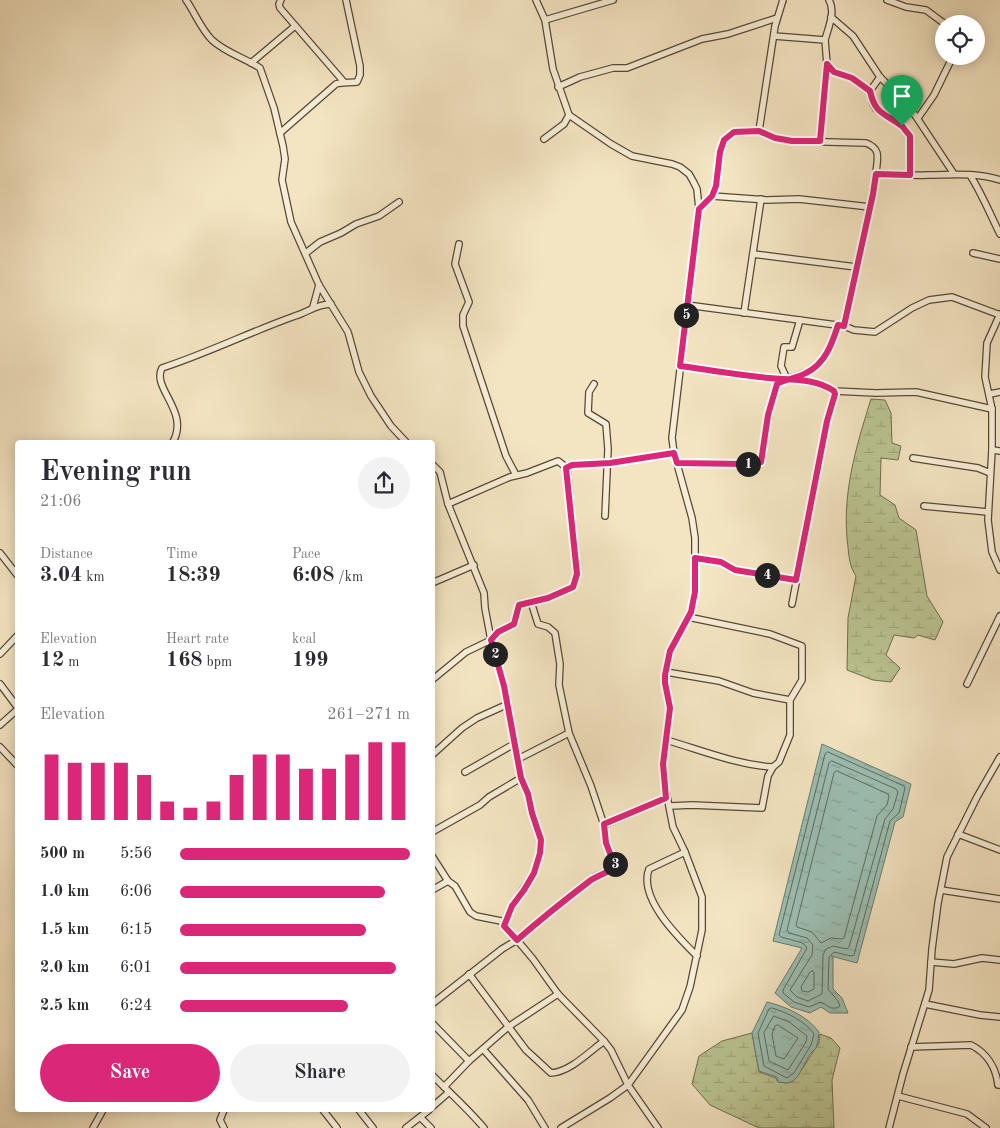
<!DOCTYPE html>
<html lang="en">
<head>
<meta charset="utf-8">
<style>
	:root { --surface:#fff; --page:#f2f2f3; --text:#2b2b33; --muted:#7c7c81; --accent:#db2777 }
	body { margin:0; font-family:"Old Standard TT",serif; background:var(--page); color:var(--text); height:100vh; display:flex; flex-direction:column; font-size:19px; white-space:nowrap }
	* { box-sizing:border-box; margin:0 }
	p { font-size:16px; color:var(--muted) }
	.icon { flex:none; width:28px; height:28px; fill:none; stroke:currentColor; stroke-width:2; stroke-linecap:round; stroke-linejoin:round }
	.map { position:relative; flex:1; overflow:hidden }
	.side { position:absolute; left:15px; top:440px; width:420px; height:672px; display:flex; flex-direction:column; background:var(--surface); border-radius:5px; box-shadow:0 2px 12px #0003 }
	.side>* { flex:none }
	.buttons { position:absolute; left:935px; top:15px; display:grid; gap:10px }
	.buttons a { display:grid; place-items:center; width:50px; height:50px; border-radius:50%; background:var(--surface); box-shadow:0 2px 12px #0003; font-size:25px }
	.pin { position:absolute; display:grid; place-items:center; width:42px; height:42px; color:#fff; margin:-51px -21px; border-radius:50% 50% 50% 0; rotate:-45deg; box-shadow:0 0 5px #0007 }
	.pin .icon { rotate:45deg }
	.km { position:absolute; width:25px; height:25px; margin:-12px; border-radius:50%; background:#222; color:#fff; font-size:14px; line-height:25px; text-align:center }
	.round { display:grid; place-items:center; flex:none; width:52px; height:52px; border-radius:26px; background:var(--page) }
	.overview { display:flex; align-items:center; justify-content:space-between; height:85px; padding:0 25px }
	h1 { font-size:28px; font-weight:700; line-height:38px }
	.stats { display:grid; grid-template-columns:repeat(3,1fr); gap:8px; height:85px; padding:5px 25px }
	.stats div { display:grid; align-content:center }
	.stats b { font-size:21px; font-weight:700 }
	.stats small { font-size:14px; font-weight:400 }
	.stats p { font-size:14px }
	.chart { height:140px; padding:10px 25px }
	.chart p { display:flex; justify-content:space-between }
	.chart svg { width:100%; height:90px; margin-top:5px; stroke:var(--accent); stroke-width:6 }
	.action { display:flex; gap:10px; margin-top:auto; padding:10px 25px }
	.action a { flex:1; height:58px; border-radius:30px; background:var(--accent); color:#fff; font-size:20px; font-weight:700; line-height:58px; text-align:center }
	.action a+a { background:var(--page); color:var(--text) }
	ul { padding:0 25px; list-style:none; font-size:16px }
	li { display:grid; grid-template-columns:80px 60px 1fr; align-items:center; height:38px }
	li i { height:12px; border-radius:6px; background:var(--accent) }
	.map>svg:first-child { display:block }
	.wetland { fill:url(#wetland-marsh); stroke:#6c6d4d }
	.water { fill:url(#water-ripples); stroke:#6a7b6e }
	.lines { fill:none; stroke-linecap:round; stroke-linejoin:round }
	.shore { stroke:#5d6a5d; stroke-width:1 }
	.minor-casing { stroke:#544936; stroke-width:8 }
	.minor { stroke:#f8eed7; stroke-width:5.5 }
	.route-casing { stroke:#fff; stroke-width:10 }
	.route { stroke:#db2777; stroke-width:6 }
</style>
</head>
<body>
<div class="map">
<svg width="1000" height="1128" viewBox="0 0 1000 1128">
	<defs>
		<pattern id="wetland-marsh" width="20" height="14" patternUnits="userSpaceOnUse" patternTransform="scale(1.25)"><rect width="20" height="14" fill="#bbc593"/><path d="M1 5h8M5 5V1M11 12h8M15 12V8" fill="none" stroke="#a0a87d"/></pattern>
		<pattern id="water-ripples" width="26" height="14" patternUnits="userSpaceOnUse" patternTransform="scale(1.25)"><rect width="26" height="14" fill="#9cbfb3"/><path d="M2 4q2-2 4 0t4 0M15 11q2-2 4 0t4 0" fill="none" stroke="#86a398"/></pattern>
	</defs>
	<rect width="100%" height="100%" fill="#f4e5c2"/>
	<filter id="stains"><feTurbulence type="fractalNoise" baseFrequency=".004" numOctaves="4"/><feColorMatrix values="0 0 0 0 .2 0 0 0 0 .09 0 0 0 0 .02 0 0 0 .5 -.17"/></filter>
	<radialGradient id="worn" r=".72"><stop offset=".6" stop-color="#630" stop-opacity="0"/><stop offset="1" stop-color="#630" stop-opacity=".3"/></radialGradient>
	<g class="wetland">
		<path d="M871 399 885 400 891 413 892 443 901 446 898 460 881 458 880 495 895 505 899 518 916 530 927 596 943 622 935 640 918 635 914 638 894 635 886 655 900 668 891 682 873 680 847 670 848 618 856 576C850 567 849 558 848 547 841 496 856 447 871 399Z"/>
		<path d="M752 1033 759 1072 776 1078 778 1082C785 1083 789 1084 794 1080 797 1078 817 1046 819 1042 819 1041 820 1036 820 1034L831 1038 840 1048 832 1080 834 1128H759L710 1105 692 1084 699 1056 722 1041Z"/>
	</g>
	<g class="water">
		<path d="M822 744 911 784 903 817 895 822 857 963 831 956 833 957V989L842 998 848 1013H830L821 1007 810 1013 791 1007 775 993 802 948 773 941Z"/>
		<path d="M767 1002C787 1007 807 1016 819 1032L818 1041 816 1048 810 1054 798 1076 793 1081 787 1083 778 1082 777 1077 759 1071 752 1033Z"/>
	</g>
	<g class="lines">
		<g class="shore">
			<path d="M828 752 904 786 905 788 899 813 890 821 854 955 851 956 834 952 829 957 828 989 838 1001 840 1006 837 1008H831L821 1002 809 1007 794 1002 783 993V990L807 948 803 943 781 937 779 935 825 754Z"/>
			<path d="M832 761 896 789 898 792 893 809 885 819 849 947 847 949 833 946 826 949 823 955 822 994 808 1001 797 997 790 990 812 955 813 945 807 938 789 933 787 930 829 763Z"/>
			<path d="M837 771 888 794 889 796 887 805 877 816 844 938 842 939 831 938 821 943 812 932 797 927 796 925 834 773Z"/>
			<path d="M813 971 814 973V989L808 992 802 991 801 987 810 972Z"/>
			<path d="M772 1008C786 1012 805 1021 814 1034L811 1045 794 1073 787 1078 764 1066 758 1033 769 1009Z"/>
			<path d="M774 1016 789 1022 807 1036 806 1042 788 1070 769 1061 764 1033Z"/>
			<path d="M778 1025 798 1038 784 1059 776 1056 772 1034 775 1026Z"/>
		</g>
		<g class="minor-casing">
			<g id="minor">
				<path d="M186 0C195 13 201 29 212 40 226 53 245 58 260 68L274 108 283 146 285 159 282 180 291 222 319 285 348 332 359 372 371 396 391 426 406 442"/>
				<path d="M281 0 279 4 280 8 344 82"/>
				<path d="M536 0 545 20 553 69 569 115 611 144 632 156 672 164 680 167 689 174 693 181 697 189 699 209 672 438 674 453 692 518 695 538V591L691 612 670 651 665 675V683L670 708 663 764 664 781 673 827 685 852 702 897V930L690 987 682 1010 628 1085 610 1098 561 1128"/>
				<path d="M887 0 906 7 926 10 945 24"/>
				<path d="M831 17 853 36 880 77 909 106 954 174"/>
				<path d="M545 20 613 0"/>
				<path d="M774 36 825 40 827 64 820 141"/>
				<path d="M825 40C828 28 836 12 829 0"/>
				<path d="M251 63 295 26"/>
				<path d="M827 64 834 72 852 78 870 91 873 104 876 109 902 126 910 136V175"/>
				<path d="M558 87 580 77 613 68H627L702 39 728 34 777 18"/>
				<path d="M870 91 880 77"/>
				<path d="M918 118 934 95 953 56"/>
				<path d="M759 131 775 26 783 0"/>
				<path d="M280 133 336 84C343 82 350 83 357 82L360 75V66L346 0"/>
				<path d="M544 139 564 124 569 115"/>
				<path d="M970 175C982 194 990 214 1000 234"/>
				<path d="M712 196 767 200 799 199 870 207"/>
				<path d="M699 209 712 196 716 186 720 152 724 140 734 133 759 131 775 138 792 141 866 143C882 149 877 159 876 173 893 174 910 176 927 175 952 175 975 172 1000 180"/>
				<path d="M459 244 455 264 469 302 463 315V326L506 456 516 475"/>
				<path d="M306 253 320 242 341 233 356 224 379 216 399 202"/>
				<path d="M973 253 1000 259"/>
				<path d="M753 254 856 267"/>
				<path d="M687 305 844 326 873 194 876 173"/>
				<path d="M313 307 319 285"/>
				<path d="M744 313 761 199"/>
				<path d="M1000 314 987 343 985 377 992 409V450L988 520 992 552 1000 570"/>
				<path d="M838 325C829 356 820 371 787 379L817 383 834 391 876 393 916 392 992 409"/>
				<path d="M844 326 854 330 875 332 912 308 929 300 952 297 1000 315"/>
				<path d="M787 379 781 366 784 347H792L800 320"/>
				<path d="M594 384 589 392 588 413 606 424 608 449 605 516"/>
				<path d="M990 394 1000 392"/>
				<path d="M173 442C190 411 151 388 162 368 208 353 250 332 295 316 308 312 317 304 331 304"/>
				<path d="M992 450 1000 451"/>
				<path d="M913 458 978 468 990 473"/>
				<path d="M677 463 744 464 761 462C766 435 768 409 777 384L787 379 771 378 680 366"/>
				<path d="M432 464 440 472 448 504 484 593 485 608 491 640 504 686 521 778 528 794 532 813 541 840 540 853 534 873 512 906 503 926"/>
				<path d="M448 504 510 477 527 473 558 461 567 468 572 465 611 463 674 453"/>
				<path d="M924 506 988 512"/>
				<path d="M0 553 18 576"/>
				<path d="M695 558 721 562 735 570 796 580"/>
				<path d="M432 583 474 565"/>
				<path d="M792 604 827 421 835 394 834 391"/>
				<path d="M0 654 18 635"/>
				<path d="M666 672 719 681 753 693 790 700"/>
				<path d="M432 680 466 652 491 640 498 632 514 623 519 605 547 598 573 587 577 574 567 468"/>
				<path d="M0 684 18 708"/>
				<path d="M967 684 1000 616"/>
				<path d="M0 725 18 709"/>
				<path d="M666 740C701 750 737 765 773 767L779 762 790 735V700L802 680V646L770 634 688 617"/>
				<path d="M0 747 18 766"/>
				<path d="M432 755 462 728 477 718 506 705"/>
				<path d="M518 759 569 733 559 685 560 664 555 633 548 627 538 624 531 602"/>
				<path d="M465 772 514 744"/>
				<path d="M670 806 692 805 762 808 768 776 773 767"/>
				<path d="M604 825 666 798"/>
				<path d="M432 832 480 805 489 797 521 778"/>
				<path d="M958 834 1000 850"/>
				<path d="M685 852 649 869C638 898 678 937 697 956"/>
				<path d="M432 856 448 881 455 886 470 912 476 916 501 921 533 959 558 994 604 1041 611 1050 628 1085 658 1128"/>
				<path d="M432 890 448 881"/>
				<path d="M941 890 1000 899"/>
				<path d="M931 962 954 964 982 958 1000 960"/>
				<path d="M469 974 526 1050 551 1073C570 1072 589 1052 604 1041"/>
				<path d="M432 1004 502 949 517 940 564 901 596 876 613 869 615 866 606 843 604 825 591 786 569 733"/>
				<path d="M925 1004 980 1015 1000 1017"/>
				<path d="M432 1023 469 1061"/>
				<path d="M911 1047 971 1045C987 1053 996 1068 998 1085H1000"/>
				<path d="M483 1049 528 1100 545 1128"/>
				<path d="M432 1075C450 1093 468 1109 484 1128"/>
				<path d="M444 1087 469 1061 508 1027 558 994"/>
				<path d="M898 1096 967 1114 986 1128"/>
				<path d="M432 1107 448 1093"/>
				<path d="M323 1110 337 1128"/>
				<path d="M359 1110 373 1128"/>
				<path d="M421 1118 431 1128"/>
				<path d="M93 1128 103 1110"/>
				<path d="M224 1128 220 1120 224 1110"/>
				<path d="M406 1128 429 1110"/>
				<path d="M889 1128 903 1074 929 990 932 949 938 903 947 857 977 797 1000 757"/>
			</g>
		</g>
		<use href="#minor" class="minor"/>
	</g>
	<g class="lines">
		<g class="route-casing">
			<path id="route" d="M902 126 910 136V175L876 174 873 194 844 326 838 325C832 344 825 364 806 373 797 378 786 379 777 384L768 415 761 462 744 464 677 463 674 453 610 463 572 465 566 468 577 574 573 587 548 598 519 605 514 624 498 632 491 640 504 686 521 778 528 794 532 813 541 840 540 853 534 873 524 890 512 906 504 926 517 940C541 919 566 899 591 880 598 875 609 873 615 866L606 843 604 824 666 798 663 764 670 708 665 683V675L670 651 691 612 695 592V558L721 562 735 570 796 580 827 421 835 394 834 391C815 378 791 380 769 378 739 375 710 370 680 366L699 209 712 196 716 186 720 152 724 140 734 132 759 131 775 138 792 141H820L827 64 834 72 852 78 870 91C875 114 884 113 902 126"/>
		</g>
		<use href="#route" class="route"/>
	</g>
	<rect width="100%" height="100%" filter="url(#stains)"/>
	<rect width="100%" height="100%" fill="url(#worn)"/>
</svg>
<div class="buttons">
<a><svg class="icon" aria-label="locate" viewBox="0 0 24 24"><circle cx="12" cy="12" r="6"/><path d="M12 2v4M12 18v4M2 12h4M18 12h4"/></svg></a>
</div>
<div class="pin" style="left:902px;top:126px;background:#1e9e55"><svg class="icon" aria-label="arrive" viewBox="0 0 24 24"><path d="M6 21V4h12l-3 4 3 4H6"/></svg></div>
<b class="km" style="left:748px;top:464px">1</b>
<b class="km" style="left:495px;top:654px">2</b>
<b class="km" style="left:615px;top:864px">3</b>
<b class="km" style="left:767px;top:575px">4</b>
<b class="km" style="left:686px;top:315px">5</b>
<section class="side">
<div class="overview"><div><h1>Evening run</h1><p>21:06</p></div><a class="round"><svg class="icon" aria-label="share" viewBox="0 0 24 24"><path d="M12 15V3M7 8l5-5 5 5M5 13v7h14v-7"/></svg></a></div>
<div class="stats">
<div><p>Distance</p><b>3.04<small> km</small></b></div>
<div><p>Time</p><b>18:39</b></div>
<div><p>Pace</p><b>6:08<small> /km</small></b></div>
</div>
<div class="stats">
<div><p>Elevation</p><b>12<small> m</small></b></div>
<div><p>Heart rate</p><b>168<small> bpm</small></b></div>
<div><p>kcal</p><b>199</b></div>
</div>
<div class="chart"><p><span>Elevation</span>261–271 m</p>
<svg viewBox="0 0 160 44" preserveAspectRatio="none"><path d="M5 44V12M15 44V16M25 44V16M35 44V16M45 44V22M55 44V35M65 44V38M75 44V35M85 44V22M95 44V12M105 44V12M115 44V19M125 44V19M135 44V12M145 44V6M155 44V6"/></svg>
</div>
<ul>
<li><b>500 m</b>5:56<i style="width:100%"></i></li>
<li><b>1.0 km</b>6:06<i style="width:89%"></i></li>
<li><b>1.5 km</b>6:15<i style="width:81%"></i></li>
<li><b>2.0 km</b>6:01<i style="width:94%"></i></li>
<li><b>2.5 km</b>6:24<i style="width:73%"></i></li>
</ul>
<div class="action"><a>Save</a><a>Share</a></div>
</section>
</div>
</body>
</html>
